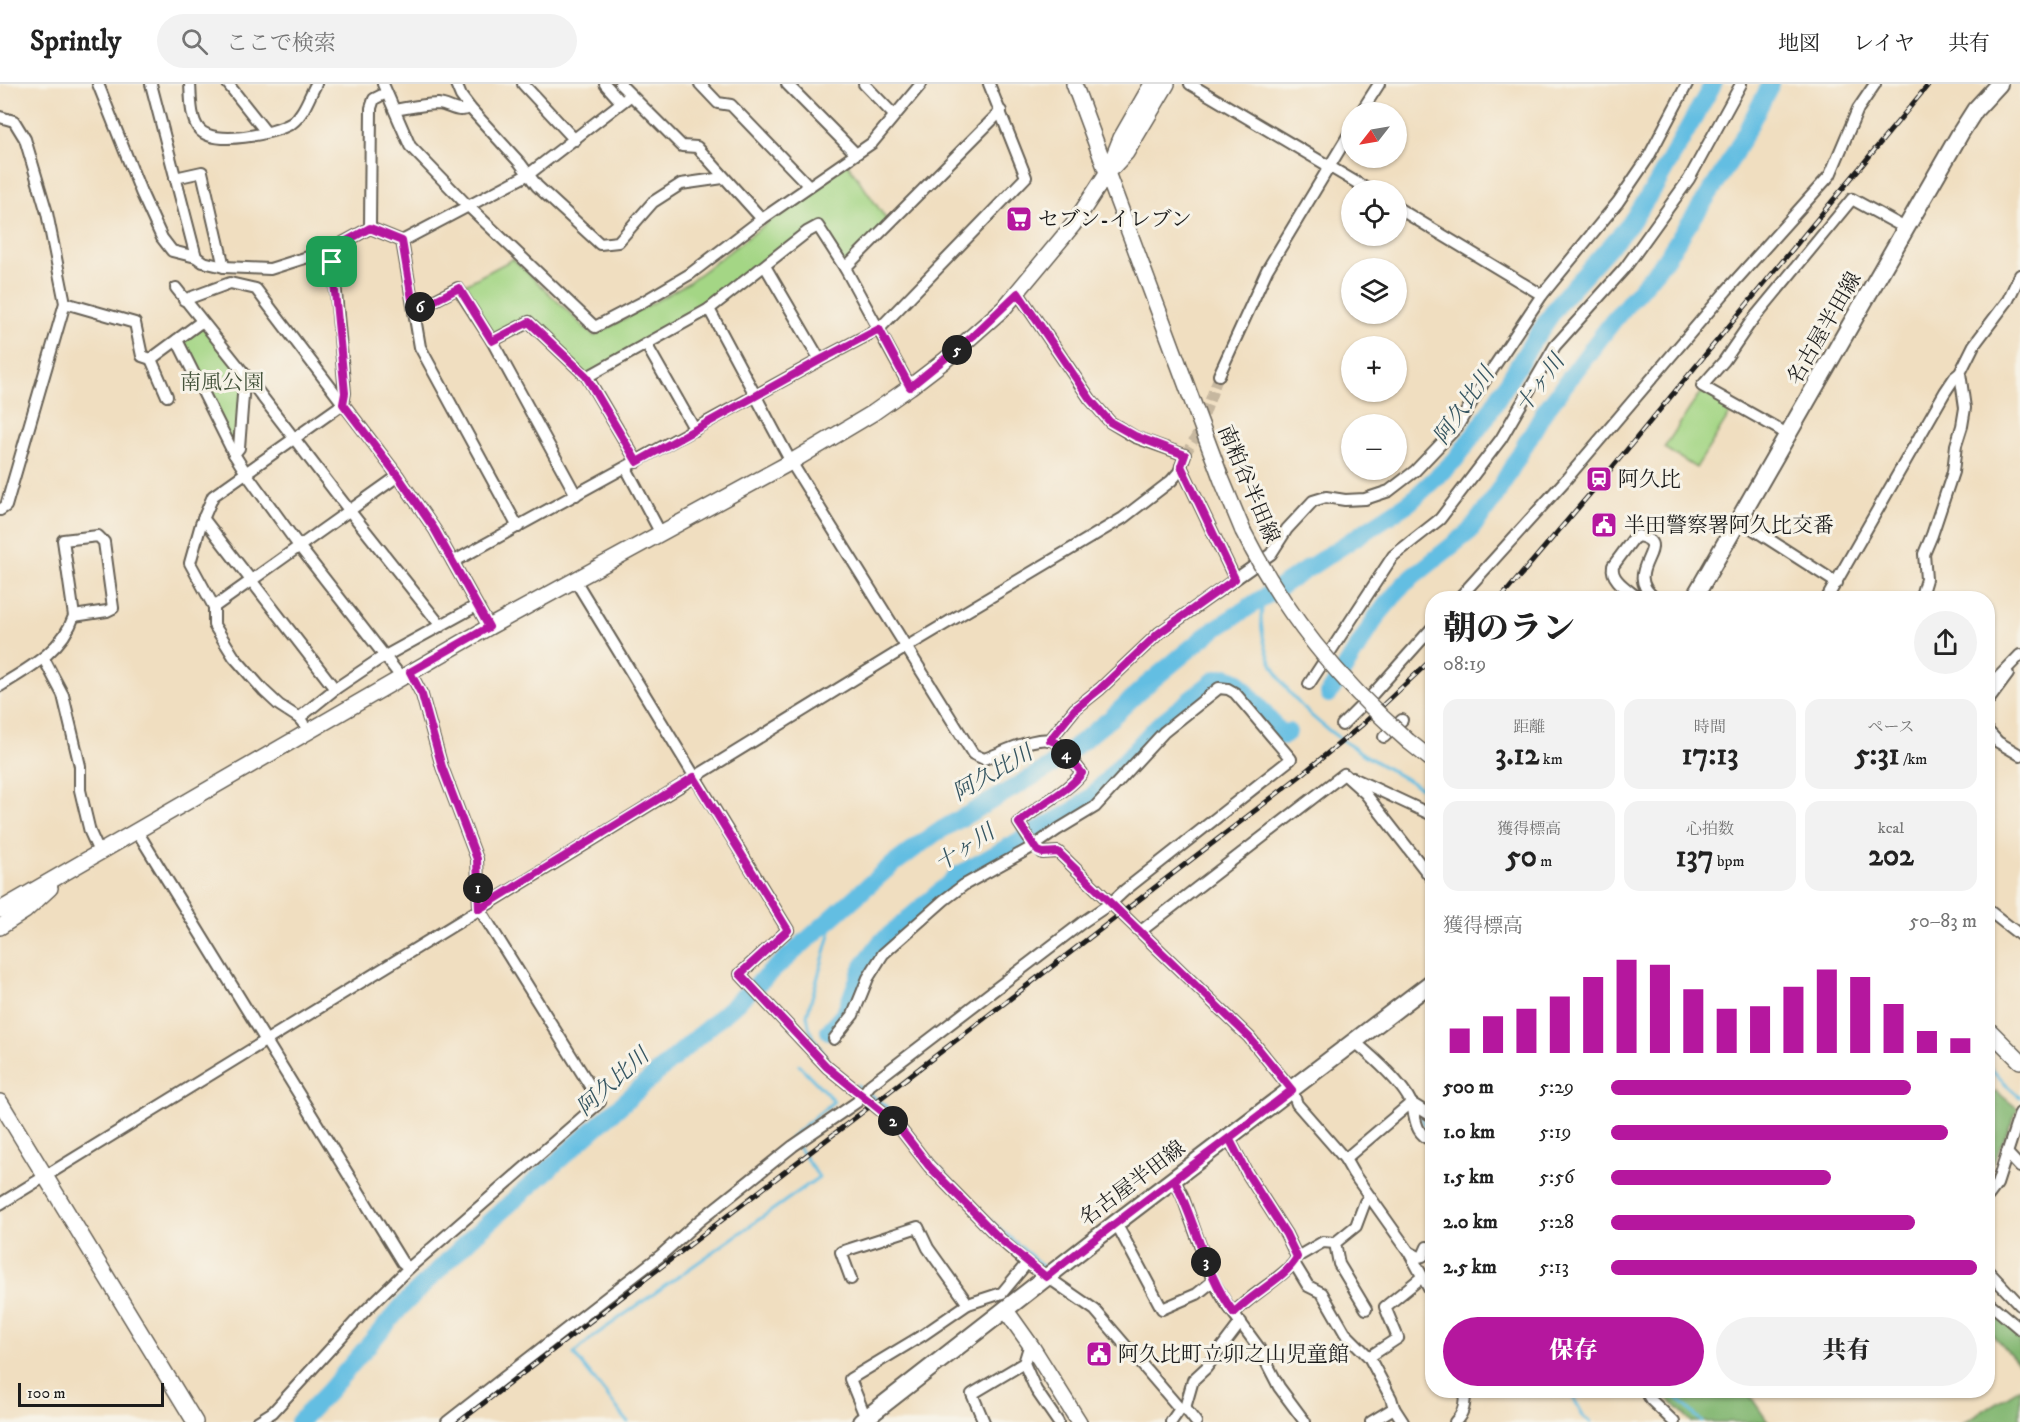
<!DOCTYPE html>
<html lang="ja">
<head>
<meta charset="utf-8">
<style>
	:root { --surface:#fff; --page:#f2f2f2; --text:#222; --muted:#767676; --line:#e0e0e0; --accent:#b5179e }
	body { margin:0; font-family:"IM FELL DW Pica","Noto Serif JP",serif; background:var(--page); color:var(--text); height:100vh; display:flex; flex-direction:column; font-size:22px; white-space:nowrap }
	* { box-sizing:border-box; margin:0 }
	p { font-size:20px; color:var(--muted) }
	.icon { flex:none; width:33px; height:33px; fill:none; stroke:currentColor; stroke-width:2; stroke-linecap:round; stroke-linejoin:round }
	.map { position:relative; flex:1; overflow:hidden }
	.panel { position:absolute; left:1425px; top:507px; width:570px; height:807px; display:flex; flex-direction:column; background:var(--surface); border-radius:24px; box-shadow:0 2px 4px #0004 }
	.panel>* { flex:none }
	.needle { width:39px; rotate:239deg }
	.tools { position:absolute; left:1341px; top:18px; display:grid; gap:12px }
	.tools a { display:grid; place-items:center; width:66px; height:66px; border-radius:50%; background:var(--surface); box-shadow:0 2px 4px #0004; font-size:30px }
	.scale { position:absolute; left:18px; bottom:15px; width:146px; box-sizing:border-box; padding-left:6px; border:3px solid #1c1c1c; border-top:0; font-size:16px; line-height:21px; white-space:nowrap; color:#1c1c1c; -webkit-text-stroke:4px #f7f3e8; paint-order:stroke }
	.pin { position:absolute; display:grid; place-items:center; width:51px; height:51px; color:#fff; margin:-26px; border-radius:12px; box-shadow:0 3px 9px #0006 }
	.km { position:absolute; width:30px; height:30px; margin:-15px; border-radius:50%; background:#222; color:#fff; font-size:16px; line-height:30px; text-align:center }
	.round { display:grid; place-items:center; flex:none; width:63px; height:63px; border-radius:32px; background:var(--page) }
	.overview { display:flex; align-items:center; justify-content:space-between; height:102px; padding:0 18px }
	h1 { font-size:33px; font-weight:800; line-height:45px }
	.metrics { display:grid; grid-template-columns:repeat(3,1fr); gap:9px; height:102px; padding:6px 18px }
	.metrics div { display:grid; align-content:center; border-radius:15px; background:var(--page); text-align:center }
	.metrics b { font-size:30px; font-weight:800 }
	.metrics small { font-size:16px; font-weight:400 }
	.metrics p { font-size:16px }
	.chart { height:168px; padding:12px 18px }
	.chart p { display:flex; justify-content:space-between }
	.chart svg { width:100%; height:108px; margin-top:6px; stroke:var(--accent); stroke-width:6 }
	.cta { display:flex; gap:12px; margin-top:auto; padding:12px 18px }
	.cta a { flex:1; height:69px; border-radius:36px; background:var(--accent); color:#fff; font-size:24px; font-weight:800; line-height:69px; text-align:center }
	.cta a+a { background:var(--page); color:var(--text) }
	ul { padding:0 18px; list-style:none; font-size:20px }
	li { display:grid; grid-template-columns:96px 72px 1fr; align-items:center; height:45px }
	li i { height:15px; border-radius:8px; background:var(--accent) }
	header { display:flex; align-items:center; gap:36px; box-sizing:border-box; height:84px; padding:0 30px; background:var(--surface); border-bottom:2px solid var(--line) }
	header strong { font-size:28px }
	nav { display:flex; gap:33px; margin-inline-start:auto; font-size:21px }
	.search { width:420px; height:54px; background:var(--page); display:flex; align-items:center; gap:15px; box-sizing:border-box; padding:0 21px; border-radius:33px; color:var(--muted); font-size:22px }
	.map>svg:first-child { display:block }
	.green { fill:#a4d685; stroke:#607950; stroke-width:1.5 }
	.forest { fill:#83b772; stroke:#506a47; stroke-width:1.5 }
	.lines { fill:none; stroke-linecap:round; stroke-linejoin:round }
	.stream { stroke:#64bee2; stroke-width:3 }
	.river { stroke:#64bee2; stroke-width:18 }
	.street-tunnel { stroke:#c6b79f; stroke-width:10; stroke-dasharray:10 5; stroke-linecap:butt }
	.street-casing { stroke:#666055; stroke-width:14 }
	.secondary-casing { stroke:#666055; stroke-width:18 }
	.primary-casing { stroke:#666055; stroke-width:20 }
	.street { stroke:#fff; stroke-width:10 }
	.secondary { stroke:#fff; stroke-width:15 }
	.primary { stroke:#fff; stroke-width:16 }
	.rail-casing { stroke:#1c1c1c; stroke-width:5 }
	.rail { stroke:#f7f3e8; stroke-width:3; stroke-dasharray:9; stroke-linecap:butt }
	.secondary-bridge-casing { stroke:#666055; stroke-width:18; stroke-linecap:butt }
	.secondary-bridge { stroke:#fff; stroke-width:15 }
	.route-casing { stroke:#fff; stroke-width:12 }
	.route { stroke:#b5179e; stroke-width:8 }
	.labels { text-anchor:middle; stroke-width:6; stroke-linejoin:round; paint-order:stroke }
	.poi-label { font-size:21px; fill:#1c1c1c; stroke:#f7f3e8; text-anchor:start }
	.street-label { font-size:21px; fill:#1c1c1c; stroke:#f7f3e8 }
	.park-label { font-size:21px; fill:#45543c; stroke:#f7f3e8 }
	.water-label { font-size:22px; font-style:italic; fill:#355561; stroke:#f7f3e8 }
</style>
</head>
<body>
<header>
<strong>Sprintly</strong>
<div class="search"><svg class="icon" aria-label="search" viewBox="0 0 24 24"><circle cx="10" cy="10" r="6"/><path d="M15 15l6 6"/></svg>ここで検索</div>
<nav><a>地図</a><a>レイヤ</a><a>共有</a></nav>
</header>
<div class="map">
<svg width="2020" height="1338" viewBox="0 0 2020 1338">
	<rect width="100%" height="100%" fill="#f7f3e8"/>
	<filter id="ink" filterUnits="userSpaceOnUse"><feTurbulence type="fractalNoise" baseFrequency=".0167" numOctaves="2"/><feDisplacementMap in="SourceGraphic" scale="12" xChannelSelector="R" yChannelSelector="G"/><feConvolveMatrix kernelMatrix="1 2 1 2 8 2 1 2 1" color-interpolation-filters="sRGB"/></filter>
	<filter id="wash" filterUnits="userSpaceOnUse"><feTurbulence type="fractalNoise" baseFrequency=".008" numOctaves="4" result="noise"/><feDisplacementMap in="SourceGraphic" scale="24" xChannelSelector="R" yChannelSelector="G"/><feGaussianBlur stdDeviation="1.35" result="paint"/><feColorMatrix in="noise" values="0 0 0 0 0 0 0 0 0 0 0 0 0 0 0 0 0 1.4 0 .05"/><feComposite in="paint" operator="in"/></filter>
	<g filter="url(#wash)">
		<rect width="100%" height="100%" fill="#f0dec0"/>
		<g class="green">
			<path d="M847 79 889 139 845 184 818 142 709 225 587 293 530 238 492 257 458 204 513 175 594 252 686 200Z"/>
			<path d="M201 238 247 293 234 370 177 256Z"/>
			<path d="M1704 308 1733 325 1696 384 1664 364 1700 309Z"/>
		</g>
		<g class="forest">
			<path d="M1996 1007 2018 1025 1988 1089V1013Z"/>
			<path d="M1988 1226 2020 1251V1281L1988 1246Z"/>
			<path d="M2020 1304V1338H1964Z"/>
			<path d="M1660 1307H1747L1768 1338H1692Z"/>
		</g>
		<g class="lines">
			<g class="stream">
				<path d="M1264 513C1263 520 1261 528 1261 535 1265 625 1365 671 1432 710"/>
				<path d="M827 975 810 947 807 931 833 840 832 833"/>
				<path d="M1988 981 2005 1000 2020 1013"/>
				<path d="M857 1001 898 1032 917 1058"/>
				<path d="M1420 1031 1424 1041 1432 1048"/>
				<path d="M928 1073 993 1139 1047 1186"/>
				<path d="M1164 1298 1182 1321"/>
				<path d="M1569 1306 1584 1333 1591 1338"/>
				<path d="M1669 1306 1702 1338"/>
				<path d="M628 1338 574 1270 594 1252 819 1093 791 1053 834 1017 799 981"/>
			</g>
			<g class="river">
				<path d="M1329 610 1377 532 1404 500 1469 448 1493 416 1544 328 1613 237 1664 177 1713 104 1732 74 1771 0"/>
				<path d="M829 947 845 929 863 882 880 859 960 790 1074 726 1093 711 1157 642 1216 595 1227 593 1237 597 1283 652 1288 648"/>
				<path d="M299 1338 328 1308 402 1222 470 1155 887 785 934 750 1051 682 1111 634 1144 603 1209 549 1410 418 1455 376 1484 337 1533 257 1562 215 1629 141 1656 101 1713 0"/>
			</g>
		</g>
	</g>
	<g filter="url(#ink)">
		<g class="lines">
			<path class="street-tunnel" d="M1185 371 1198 349 1219 291"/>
			<g class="street-casing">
				<g id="street">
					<path d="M98 0 141 108 162 154 172 167 196 173 203 178 224 183 270 185 330 166 370 144"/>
					<path d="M151 0 196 173"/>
					<path d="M190 0C191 13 190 34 199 45 214 63 274 50 292 39 304 30 309 13 316 0"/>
					<path d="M228 0 266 48"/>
					<path d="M383 0 410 62 467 121 595 243 641 219 690 190 762 135 872 59 921 0"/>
					<path d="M456 0 461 12 470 24 520 79 537 102 600 160 618 158 653 118 681 100 723 94"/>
					<path d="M523 0 575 56"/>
					<path d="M605 0 621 18"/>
					<path d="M620 0 682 62 697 63 762 135"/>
					<path d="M700 0 718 19 731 21 809 102"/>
					<path d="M787 0 855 69"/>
					<path d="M864 0 894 31"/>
					<path d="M1190 0 1369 106"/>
					<path d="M395 26C404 24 429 20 438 20 450 21 457 30 470 24"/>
					<path d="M1361 28 1379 0"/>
					<path d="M0 33 14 37 25 55 47 129 65 219 6 422 0 426"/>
					<path d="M175 94 202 88 224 183"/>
					<path d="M1396 123 1542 211"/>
					<path d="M370 144 371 24 374 15 386 9"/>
					<path d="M370 144 402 157"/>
					<path d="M402 157 420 263 518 443"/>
					<path d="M402 157 529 90 630 12"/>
					<path d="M765 182 820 276"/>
					<path d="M845 184 1001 27"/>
					<path d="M176 204 247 293 244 298 239 364 234 370"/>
					<path d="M184 216 230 199 256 205 398 392 435 446 489 543"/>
					<path d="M65 219 135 239 142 272 151 275 201 238"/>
					<path d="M709 225 791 378 973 670 984 675C1001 670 1041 647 1057 659 1067 666 1074 680 1082 689 1065 710 1038 721 1019 739L1031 758 1043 769 1058 768 1249 953 1292 1006 1297 1020 1345 1075 1353 1089 1409 1168 1432 1210"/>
					<path d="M414 227 458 204 492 257 576 411"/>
					<path d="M177 256 234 370 246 389 299 462 401 593"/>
					<path d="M492 257 529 238 587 293 637 378"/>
					<path d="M646 260 695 346"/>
					<path d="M151 275 167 312"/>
					<path d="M1219 291 1267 186 1352 45"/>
					<path d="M247 293 349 426 441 542"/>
					<path d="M587 293 709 225 807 148 818 142 845 184 910 303"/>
					<path d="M1789 351 1702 302 1724 277 1750 239 1852 115 1907 145"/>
					<path d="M1181 382 1235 495"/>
					<path d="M626 384 660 448"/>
					<path d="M203 434 335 605"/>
					<path d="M1739 436 1837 499"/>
					<path d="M453 478 820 276 879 245 1026 93 989 0"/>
					<path d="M575 496 788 846 740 890 827 983 895 1038 929 1082 1000 1155 1027 1179 1095 1226 1180 1325 1185 1324"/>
					<path d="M1459 514 1563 399 1727 206 1830 91 1858 25 1875 0"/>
					<path d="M1638 514C1629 506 1610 496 1613 482L1633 455 1638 452C1677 460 1619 487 1655 514"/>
					<path d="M1827 514 1945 308 1955 293 1960 289 1974 261 2008 216 2020 191"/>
					<path d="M1918 514 1921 512 1926 495 1924 470 1932 451 1953 388 1956 361 1962 342 1965 324 1960 289"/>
					<path d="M214 523 398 392"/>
					<path d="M44 575 63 611 80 682V706L90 748 99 768"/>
					<path d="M1309 600 1393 472 1440 435 1501 355 1555 262 1625 184 1689 95 1741 0"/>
					<path d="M0 602C29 584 62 567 74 532L107 527 113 524 104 458 98 452 63 456 74 532"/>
					<path d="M1988 604 2020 571"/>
					<path d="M1988 617 2008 590"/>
					<path d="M299 634 279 621 264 607 234 573 214 541V523L190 479 201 440 213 412 343 320 345 309 334 187 330 166"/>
					<path d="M303 639 299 634 335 605 378 576 476 522"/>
					<path d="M1342 641 1373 610 1432 544"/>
					<path d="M1988 647 1998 658 2020 671"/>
					<path d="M1384 653 1402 636"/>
					<path d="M1050 656 1075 625 1100 605 1159 549 1271 470 1287 445 1313 417 1326 413 1345 416 1365 415 1389 407 1415 387 1457 343 1487 293 1542 211 1618 118 1648 74 1687 0"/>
					<path d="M1353 694 1432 731"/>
					<path d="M137 747 402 1178 409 1184"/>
					<path d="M1988 826 2020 851"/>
					<path d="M1141 847 1344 690 1365 709 1432 795"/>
					<path d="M1354 957C1370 971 1403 999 1411 1019 1417 1035 1413 1048 1432 1057"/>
					<path d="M1411 1019 1432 1032"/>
					<path d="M1229 1055 1247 1089 1286 1150 1297 1173 1294 1179"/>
					<path d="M2007 1069 2020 1083"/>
					<path d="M1345 1075 1411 1019"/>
					<path d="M1174 1096 1182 1111 1213 1197 1226 1219 1259 1264 1279 1303 1305 1338"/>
					<path d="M1988 1112 1997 1100 2020 1029"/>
					<path d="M0 1120 908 562 1123 434 1171 397 1179 388 1185 371 1135 353 1110 338 1090 315 1018 209"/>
					<path d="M1116 1139 1162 1225 1197 1210 1213 1197"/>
					<path d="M1409 1168 1419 1173 1423 1172 1427 1163 1432 1165"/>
					<path d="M1297 1173 1323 1158 1335 1159"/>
					<path d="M1988 1187 2020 1221"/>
					<path d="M851 1195 841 1168 918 1143 928 1164 968 1220"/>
					<path d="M1988 1218 2020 1245"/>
					<path d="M1366 1225 1339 1180 1335 1159 1356 1142 1365 1118 1370 1113"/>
					<path d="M1234 1229C1252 1210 1276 1198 1294 1179L1308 1202 1322 1209 1345 1249 1369 1273 1391 1314 1394 1324 1371 1338"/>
					<path d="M1369 1273 1398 1254 1385 1223 1422 1193"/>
					<path d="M1024 1279 1036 1306 1058 1338"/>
					<path d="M1645 1306 1651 1316 1674 1338"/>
					<path d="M1394 1324 1403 1338"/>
					<path d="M867 1337 850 1295 923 1251 968 1220 1002 1209 1027 1179"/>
					<path d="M257 1338 273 1328 363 1229 409 1184 600 1018 479 824 477 775 442 683 422 611 410 588"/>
					<path d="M447 1338 660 1172 699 1137 793 1062 857 1018 870 1001 1083 838 1111 819 1125 806 1291 675 1235 609 1228 605 1219 604 1164 648 1095 723 1057 746 1034 762 964 801 944 816 883 870 868 894 853 931 834 955"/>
					<path d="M984 1338 972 1310 1024 1279 1028 1266 1032 1263"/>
					<path d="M1171 1338 1180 1325"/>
					<path d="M1196 1338 1185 1324 1193 1296 1206 1284 1241 1238"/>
					<path d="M1455 1338C1464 1329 1465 1320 1465 1306"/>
				</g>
			</g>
			<g class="secondary-casing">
				<g id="secondary">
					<path d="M1074 0 1221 394 1243 447"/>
					<path d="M1113 83 1126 69 1167 0"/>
					<path d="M1408 657 1432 676"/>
					<path d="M0 826 489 543 791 378 873 329 910 303 944 277 1004 224 1073 141 1107 89 1121 54 1152 0"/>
					<path d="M0 843 25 827 50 804"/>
					<path d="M1988 945 2020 977"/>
					<path d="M0 1018 195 1338"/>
					<path d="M1005 1225 1032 1263 1079 1338"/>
				</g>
			</g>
			<g class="primary-casing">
				<g id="primary">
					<path d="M1694 514 1961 48 1975 26 1999 0"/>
					<path d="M861 1338 1116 1139 1432 898"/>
				</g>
			</g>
			<use href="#street" class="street"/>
			<use href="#secondary" class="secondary"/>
			<use href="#primary" class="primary"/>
			<g class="rail-casing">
				<g id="rail">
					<path d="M1501 514 1601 397 1929 0"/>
					<path d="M459 1338 1300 692 1363 640 1432 575"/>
				</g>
			</g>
			<use href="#rail" class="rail"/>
			<g class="secondary-bridge-casing">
				<path id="secondary-bridge" d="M1243 447C1285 531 1338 595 1408 657"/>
			</g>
			<use href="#secondary-bridge" class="secondary-bridge"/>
		</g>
	</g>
	<g class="lines" filter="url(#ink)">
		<g class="route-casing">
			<path id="route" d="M332 178 345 309 343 320 398 392 435 446 489 543 410 588 422 611 442 683 477 775 479 825 694 693 788 846 740 890 827 983 895 1038 929 1082 1000 1155 1046 1193C1106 1146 1167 1100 1229 1054L1247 1089 1286 1150 1297 1173C1287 1193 1251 1210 1234 1229 1204 1189 1197 1139 1174 1096L1292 1006 1249 953 1058 768 1043 769 1038 767 1019 739C1038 720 1066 710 1082 689L1057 659 1050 656 1075 625 1100 605 1159 549 1235 495 1181 382 1185 371 1135 352 1110 338 1090 315 1018 209 973 252 910 303 879 245 820 276 637 378 586 292 529 238 492 257 459 204 414 227 402 157 370 144 330 166 332 178"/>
		</g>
		<use href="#route" class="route"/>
	</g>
	<defs>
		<g id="supermarket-square" transform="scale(1.35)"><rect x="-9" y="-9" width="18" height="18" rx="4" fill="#b5179e" stroke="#f7f3e8"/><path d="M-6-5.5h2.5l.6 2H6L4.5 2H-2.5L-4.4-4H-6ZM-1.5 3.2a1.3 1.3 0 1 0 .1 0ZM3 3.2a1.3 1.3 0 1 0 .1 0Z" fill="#fff"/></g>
		<g id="station-square" transform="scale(1.35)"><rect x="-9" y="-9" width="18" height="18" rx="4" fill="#b5179e" stroke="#f7f3e8"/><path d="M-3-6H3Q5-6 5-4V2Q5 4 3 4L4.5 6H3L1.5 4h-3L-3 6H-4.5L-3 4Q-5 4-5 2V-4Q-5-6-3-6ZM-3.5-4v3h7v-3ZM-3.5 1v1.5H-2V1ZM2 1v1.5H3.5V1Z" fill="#fff"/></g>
		<g id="civic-square" transform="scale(1.35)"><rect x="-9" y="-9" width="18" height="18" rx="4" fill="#b5179e" stroke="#f7f3e8"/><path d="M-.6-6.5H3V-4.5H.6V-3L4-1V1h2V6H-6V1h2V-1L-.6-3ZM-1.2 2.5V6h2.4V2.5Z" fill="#fff"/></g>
	</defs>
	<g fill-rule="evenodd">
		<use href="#supermarket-square" x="1019" y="135"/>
		<use href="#station-square" x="1599" y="395"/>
		<use href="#civic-square" x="1604" y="441"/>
		<use href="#civic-square" x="1099" y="1270"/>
	</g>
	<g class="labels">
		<g class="poi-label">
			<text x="1038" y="142">セブン-イレブン</text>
			<text x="1618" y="402">阿久比</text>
			<text x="1624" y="448">半田警察署阿久比交番</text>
			<text x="1118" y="1277">阿久比町立卯之山児童館</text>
		</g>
		<g class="street-label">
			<text transform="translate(1824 244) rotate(-60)" y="7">名古屋半田線</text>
			<text transform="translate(1249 400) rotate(67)" y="7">南粕谷半田線</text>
			<text transform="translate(1132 1099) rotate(-37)" y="7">名古屋半田線</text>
		</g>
		<g class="park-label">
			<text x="222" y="305">南風公園</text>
		</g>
		<g class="water-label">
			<text transform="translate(1539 299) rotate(-54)" y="8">十ヶ川</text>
			<text transform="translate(1463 321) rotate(-55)" y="8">阿久比川</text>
			<text transform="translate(992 688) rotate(-30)" y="8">阿久比川</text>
			<text transform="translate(964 763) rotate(-33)" y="8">十ヶ川</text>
			<text transform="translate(612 997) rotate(-42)" y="8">阿久比川</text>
		</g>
	</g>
</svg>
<div class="tools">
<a><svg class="needle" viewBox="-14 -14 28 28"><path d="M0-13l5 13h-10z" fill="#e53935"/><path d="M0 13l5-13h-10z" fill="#767676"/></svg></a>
<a><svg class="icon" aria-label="locate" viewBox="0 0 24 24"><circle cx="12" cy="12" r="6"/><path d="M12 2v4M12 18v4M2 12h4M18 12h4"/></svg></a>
<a><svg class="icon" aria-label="layers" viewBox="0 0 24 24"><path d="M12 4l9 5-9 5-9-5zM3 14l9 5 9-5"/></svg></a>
<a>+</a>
<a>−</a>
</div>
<div class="scale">100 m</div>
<div class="pin" style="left:332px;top:178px;background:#1e9e55"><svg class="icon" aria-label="arrive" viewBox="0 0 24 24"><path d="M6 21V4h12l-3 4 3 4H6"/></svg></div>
<b class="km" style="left:478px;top:804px">1</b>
<b class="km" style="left:893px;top:1037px">2</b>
<b class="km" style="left:1206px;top:1178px">3</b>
<b class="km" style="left:1066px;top:670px">4</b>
<b class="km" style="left:957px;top:266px">5</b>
<b class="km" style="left:420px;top:223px">6</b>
<section class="panel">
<div class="overview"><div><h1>朝のラン</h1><p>08:19</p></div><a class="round"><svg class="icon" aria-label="share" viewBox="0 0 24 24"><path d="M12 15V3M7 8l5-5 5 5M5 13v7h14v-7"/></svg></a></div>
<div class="metrics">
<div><p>距離</p><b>3.12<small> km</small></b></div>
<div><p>時間</p><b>17:13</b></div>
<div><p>ペース</p><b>5:31<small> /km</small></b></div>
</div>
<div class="metrics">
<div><p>獲得標高</p><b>50<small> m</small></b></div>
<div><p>心拍数</p><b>137<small> bpm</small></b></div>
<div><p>kcal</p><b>202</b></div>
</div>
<div class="chart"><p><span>獲得標高</span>50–83 m</p>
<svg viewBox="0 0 160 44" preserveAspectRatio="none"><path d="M5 44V34M15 44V29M25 44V26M35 44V21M45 44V13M55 44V6M65 44V8M75 44V18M85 44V26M95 44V25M105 44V17M115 44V10M125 44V13M135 44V24M145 44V35M155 44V38"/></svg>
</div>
<ul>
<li><b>500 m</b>5:29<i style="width:82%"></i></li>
<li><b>1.0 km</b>5:19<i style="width:92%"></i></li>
<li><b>1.5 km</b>5:56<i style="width:60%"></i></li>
<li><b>2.0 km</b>5:28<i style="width:83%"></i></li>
<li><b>2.5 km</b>5:13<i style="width:100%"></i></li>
</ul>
<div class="cta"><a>保存</a><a>共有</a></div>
</section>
</div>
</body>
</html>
